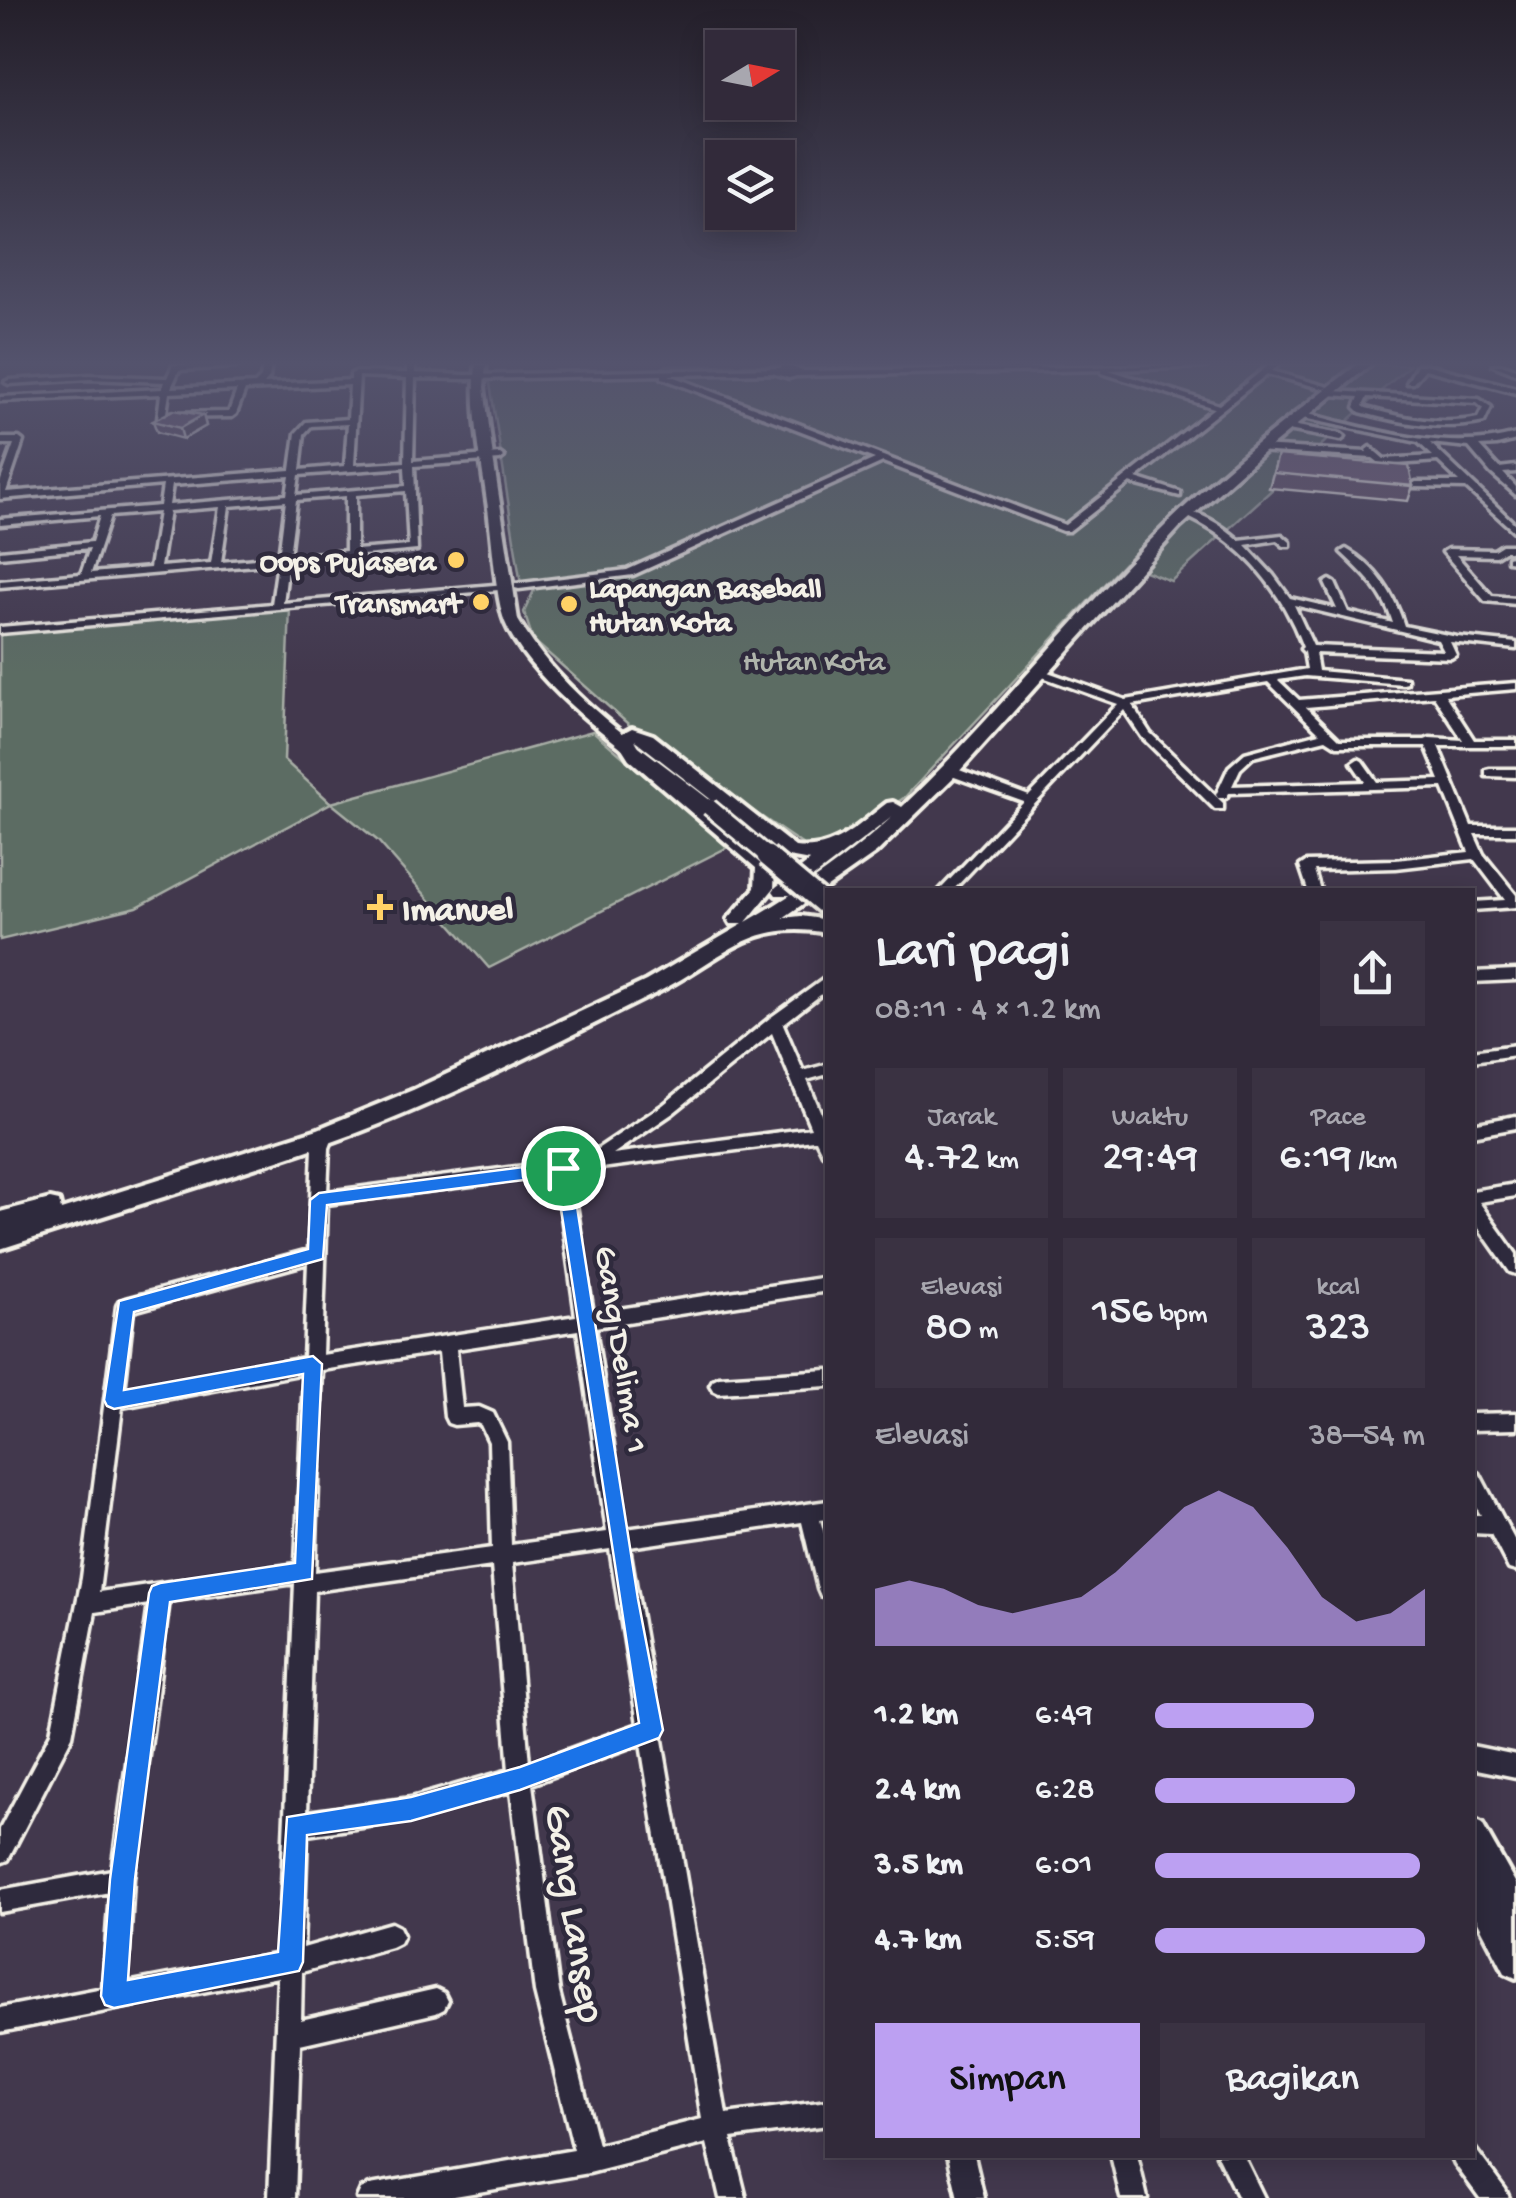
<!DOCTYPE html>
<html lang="id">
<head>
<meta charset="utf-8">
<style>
	:root { --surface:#322a3a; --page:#3a3242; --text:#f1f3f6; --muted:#a8a7af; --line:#4d4654; --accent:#bca0f2 }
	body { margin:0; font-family:"Gochi Hand",sans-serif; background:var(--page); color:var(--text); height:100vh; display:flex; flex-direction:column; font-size:38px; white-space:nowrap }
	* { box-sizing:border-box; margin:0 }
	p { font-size:32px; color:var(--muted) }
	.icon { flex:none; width:55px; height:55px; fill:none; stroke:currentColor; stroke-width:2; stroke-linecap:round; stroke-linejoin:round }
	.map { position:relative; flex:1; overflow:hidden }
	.sheet { position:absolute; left:825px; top:888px; width:650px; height:1270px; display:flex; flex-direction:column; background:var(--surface); border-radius:0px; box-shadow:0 5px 25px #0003,0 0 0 2px var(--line) }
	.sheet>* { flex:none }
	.needle { width:65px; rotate:80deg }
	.buttons { position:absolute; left:705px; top:30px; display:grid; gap:20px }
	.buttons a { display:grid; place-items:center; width:90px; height:90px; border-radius:0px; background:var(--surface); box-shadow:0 5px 25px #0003,0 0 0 2px var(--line); font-size:50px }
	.pin { position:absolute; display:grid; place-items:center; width:85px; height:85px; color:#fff; margin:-42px; border:5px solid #fff; border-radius:50%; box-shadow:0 2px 10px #0007 }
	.round { display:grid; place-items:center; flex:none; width:105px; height:105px; border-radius:0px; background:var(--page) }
	.summary { display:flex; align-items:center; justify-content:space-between; height:170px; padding:0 50px }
	h1 { font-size:55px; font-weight:600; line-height:75px }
	.metrics { display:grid; grid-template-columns:repeat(3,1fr); gap:15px; height:170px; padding:10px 50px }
	.metrics div { display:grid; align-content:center; border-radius:0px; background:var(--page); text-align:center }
	.metrics b { font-size:42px; font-weight:600 }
	.metrics small { font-size:28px; font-weight:400 }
	.metrics p { font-size:28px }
	.chart { height:280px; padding:20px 50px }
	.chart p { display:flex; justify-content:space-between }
	.chart svg { width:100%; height:180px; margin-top:10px; fill:var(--accent); opacity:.7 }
	.action { display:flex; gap:20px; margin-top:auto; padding:20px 50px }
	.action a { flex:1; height:115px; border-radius:0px; background:var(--accent); color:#111; font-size:40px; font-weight:600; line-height:115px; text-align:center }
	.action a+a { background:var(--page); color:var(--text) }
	ul { padding:0 50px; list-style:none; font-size:32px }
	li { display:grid; grid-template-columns:160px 120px 1fr; align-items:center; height:75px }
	li i { height:25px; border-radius:12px; background:var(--accent) }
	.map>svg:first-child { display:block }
	.green { fill:#5c6c63; stroke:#a8aea6; stroke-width:2.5 }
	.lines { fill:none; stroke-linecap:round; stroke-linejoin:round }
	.minor-casing { stroke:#f4f1e8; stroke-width:7 }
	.major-casing { stroke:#f4f1e8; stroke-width:8 }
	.highway-casing { stroke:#f4f1e8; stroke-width:8 }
	.minor { fill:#2f2a3d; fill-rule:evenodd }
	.major { fill:#2f2a3d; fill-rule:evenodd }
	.highway { fill:#2f2a3d; fill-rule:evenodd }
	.major-bridge-far1-casing { stroke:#f4f1e8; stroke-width:21; stroke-linecap:butt }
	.major-bridge-casing { stroke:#f4f1e8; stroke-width:26; stroke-linecap:butt }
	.major-bridge-far1 { stroke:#2f2a3d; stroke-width:15 }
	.major-bridge { stroke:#2f2a3d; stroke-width:19 }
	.wall { fill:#5f4d62; stroke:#f4f1e8; stroke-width:2.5 }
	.shaded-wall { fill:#4d3f50; stroke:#f4f1e8; stroke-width:2.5 }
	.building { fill:#6e5a72; stroke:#f4f1e8; stroke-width:2.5 }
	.route { fill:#1a73e8; stroke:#fff; stroke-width:2.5; fill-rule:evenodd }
	.poi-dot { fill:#ffd166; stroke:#2f2a3d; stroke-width:4 }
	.labels { text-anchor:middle; stroke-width:9; stroke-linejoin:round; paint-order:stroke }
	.far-poi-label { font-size:30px; font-weight:bold; fill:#f4f1e8; stroke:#2f2a3d; text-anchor:end }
	.far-park-label { font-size:30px; fill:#b0b5ac; stroke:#2f2a3d }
	.poi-label { font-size:35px; font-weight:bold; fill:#f4f1e8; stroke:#2f2a3d; text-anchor:start }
	.street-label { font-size:35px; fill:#f4f1e8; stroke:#2f2a3d }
	.near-street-label { font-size:42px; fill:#f4f1e8; stroke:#2f2a3d }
</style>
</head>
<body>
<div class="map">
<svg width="1516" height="2198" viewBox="0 0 1516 2198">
	<rect width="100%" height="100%" fill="#42384d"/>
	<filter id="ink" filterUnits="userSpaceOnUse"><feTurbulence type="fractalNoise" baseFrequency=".01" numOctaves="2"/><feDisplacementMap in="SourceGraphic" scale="20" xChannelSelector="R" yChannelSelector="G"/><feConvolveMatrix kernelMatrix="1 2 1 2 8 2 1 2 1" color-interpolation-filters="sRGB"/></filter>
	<g filter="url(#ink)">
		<g class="green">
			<path d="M667 365H1410L1171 581 1124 563 905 797 851 835 812 851 636 731 533 640 524 612 537 584 521 585 489 377 650 374Z"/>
			<path d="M290 608 284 760 331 803 593 731 728 847 489 968 378 841 331 803 137 907 0 940V634Z"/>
		</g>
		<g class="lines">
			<g class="minor-casing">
				<g id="minor">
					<path d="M173 365H239L235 367 179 370 171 388 255 384 261 378 263 365H271L269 378 264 384 351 380V374L355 372 407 373V365H415V373L467 375 779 368 785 365 803 371 1209 365 1205 367 1109 370 1219 405 1269 365H1278L1272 371 1329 387 1325 389 1267 374 1136 478 1180 492V496L1130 483 1069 531H1063L883 462 633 575 519 589 515 588V584L627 570 875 459 662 378V375L467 379 415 378 413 461 500 454 504 457 500 460 414 466 417 550 288 562 283 603 506 584 511 587 510 589 0 633V627L272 604 278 563 0 587V581L81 574 90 548 0 557V551L92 542 100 516 0 525V519L160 506 163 485 0 499V483L14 444H0V438H19L23 441 6 492 291 470 296 433 306 422 348 419 350 385 245 390 236 414 232 417 158 418 161 394 0 401V397L162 389 165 382 89 379 9 384 5 382 9 380 89 375 167 378ZM1102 370V373L1214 408 1065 525 669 375 772 373 789 378 796 376ZM359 376 407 378 405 462 354 465ZM237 390 229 412 166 413 169 393ZM348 424 345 466 300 470 304 434 311 426ZM405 467 406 486 296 495 299 475ZM290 476 287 495 169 505 172 485ZM406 491 409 546 356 550V495ZM346 496V551L289 556 296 500ZM286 501 279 557 221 562 229 506ZM220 507 211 563 160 567 169 511ZM159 512 150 568 91 573 110 516Z"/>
					<path d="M1417 365H1429L1516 388V393L1425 369 1413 383H1407Z"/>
					<path d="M1493 365H1504L1516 369V374Z"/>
					<path d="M1333 391 1479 399 1491 407 1484 422C1442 431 1401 423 1360 412L1355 407 1359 397 1330 395V391ZM1367 397 1477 403 1483 408 1478 418C1440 426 1403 418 1366 408L1363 406Z"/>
					<path d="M1301 412C1369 430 1448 453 1516 434V440L1497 445 1479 446 1499 468 1516 466V472L1503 473 1516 487V495L1491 473 1469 447 1430 443 1516 525V533L1466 488 1413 487 1411 485 1416 482H1460L1438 461 1382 465 1373 458 1256 451V447L1259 446 1367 452 1366 450 1370 447 1384 459 1433 456 1418 442 1298 417V413Z"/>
					<path d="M1286 424 1341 434 1345 437 1341 440 1283 429V425Z"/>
					<path d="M1184 511C1204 513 1224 527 1239 540L1282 535 1290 542V546H1284L1277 540 1245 545 1273 575 1290 598 1337 609 1325 583 1330 580 1335 583 1348 612 1393 623C1384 592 1364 574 1341 552L1346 549C1375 565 1395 595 1404 626L1457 637 1516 643V649L1450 642 1456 655 1451 658 1315 653 1318 671 1407 679V683L1403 684 1305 676 1278 680 1299 700 1516 683V689L1445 695 1474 740H1516V746H1438L1471 826H1516V834H1474L1483 854 1516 895V907L1472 910V902L1505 900 1474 859 1396 868 1314 870 1320 890H1308L1300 866 1306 862 1396 860 1469 852 1443 787 1229 793 1226 798H1218L1216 795 1229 767 1245 753 1320 733 1268 682 1132 705 1150 733 1223 803V809H1215L1142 737 1124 710 953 890H940L1024 802 946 774V768H954L1029 796 1118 704 1037 675V671H1045L1126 700 1307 669 1304 652 1301 649 1303 647C1281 589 1243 542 1184 515ZM1294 605 1438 640 1444 651 1313 646ZM1434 696 1463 740 1430 738 1425 740H1340L1306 707ZM1326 739 1337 746H1426L1440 780 1377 782 1362 761 1358 759 1352 763 1365 782 1232 786 1240 769 1253 757Z"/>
					<path d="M1502 545H1516V551H1504L1496 556 1456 555 1492 596 1516 598V604L1485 601 1443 552 1448 549 1494 550Z"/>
					<path d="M1511 556H1516V562L1508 561V557Z"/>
					<path d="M1490 769H1516V777L1486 776V770Z"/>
					<path d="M1516 970V980L1472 982V972Z"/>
					<path d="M828 976V989L783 1024 803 1071 828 1064V1074L807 1080 828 1130V1156L823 1154 816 1140H813L571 1172 593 1313 828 1277V1291L595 1327 626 1529 828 1501V1519L820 1520 828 1548V1598L821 1596 818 1589 802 1522 629 1547 726 2114 828 2101V2125L731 2138 746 2198H720L707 2143 589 2173 443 2198H357L361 2189 370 2185 574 2150 535 1992 511 1791 411 1820 307 1835 303 1948 391 1923 399 1927 403 1935 399 1943 391 1947 302 1972 301 2020 436 1989 444 1993 448 2001 444 2009 436 2013 300 2044 295 2198H269L278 1977 0 2032V2008L103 1988 110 1892 0 1912V1890L112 1870 149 1604 95 1612 72 1736 8 1860 0 1863V1829L51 1733 82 1578 117 1306 119 1301 125 1299 309 1250 313 1148 321 1131H331L334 1135 329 1148 327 1192 584 1158 663 1105 770 1018ZM772 1033 811 1128 613 1154 673 1113ZM556 1174 576 1316 322 1355 327 1204ZM308 1263 304 1358 124 1391 133 1311ZM578 1330 607 1532 511 1545 507 1442 493 1413 479 1407 462 1408 456 1349ZM439 1352 445 1417 448 1423 454 1425 477 1423 481 1425 489 1442 492 1548 315 1572 322 1370ZM304 1373 296 1564 99 1592 122 1407ZM610 1549 638 1724 529 1764 512 1563ZM492 1566 509 1770 411 1798 307 1812 314 1591ZM295 1583 279 1954 127 1983 133 1879 169 1601ZM641 1744 702 2119 598 2145 559 1992 532 1784Z"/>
					<path d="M1516 1045V1055L1472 1061V1051Z"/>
					<path d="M1516 1116V1128L1472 1136V1124Z"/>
					<path d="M1516 1184V1196L1479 1202 1516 1254V1274L1510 1272 1472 1218V1191Z"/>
					<path d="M828 1370V1386L719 1393 713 1390 710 1385 713 1380 719 1377Z"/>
					<path d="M1516 1413V1429L1472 1430V1414Z"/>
					<path d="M1472 1471 1479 1473 1516 1543V1571L1509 1569 1491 1534 1472 1533V1515H1481L1472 1499Z"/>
					<path d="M1472 1746 1516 1755V1777L1472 1768Z"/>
					<path d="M1473 2146 1505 2189 1509 2198H1480L1455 2164 1451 2155H1472Z"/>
					<path d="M948 2155H974L984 2198H958Z"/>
					<path d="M1111 2155H1137L1147 2198H1121Z"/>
					<path d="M1217 2155H1243L1264 2198H1238Z"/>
				</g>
			</g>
			<g class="major-casing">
				<g id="major">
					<path d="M476 365H486L484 387 493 458 518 620C563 698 645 749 715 804V810H703C645 764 534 691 505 622 495 597 492 532 487 501 481 457 471 410 476 365Z"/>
					<path d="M1472 1819 1482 1824 1516 1884V1978L1505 1973 1472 1910Z"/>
				</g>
			</g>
			<g class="highway-casing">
				<path id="highway" d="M1357 365H1370L1264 452 1179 528 956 775 876 853 783 918 801 916 828 920V933C748 918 721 961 656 993 550 1045 443 1103 332 1142 222 1180 110 1213 0 1249V1212L50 1199 59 1201 61 1210 318 1129 413 1090 646 981 743 924H731L728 919 755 888 756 868 629 759 615 737 632 728 653 735 795 847C834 852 858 825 887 803L893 802 902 807C996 717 1076 613 1169 522 1227 465 1293 415 1357 365ZM635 740 783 856 810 861 776 887 773 891 776 895H790L892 817C848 858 798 892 746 922L774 888 775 866 642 752Z"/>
			</g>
			<use href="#minor" class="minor"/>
			<use href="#major" class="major"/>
			<use href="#highway" class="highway"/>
			<g class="major-bridge-far1-casing">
				<path id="major-bridge-far1" d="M709 807 770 858"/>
			</g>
			<g class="major-bridge-casing">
				<path id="major-bridge" d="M767 856 828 907"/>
			</g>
			<use href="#major-bridge-far1" class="major-bridge-far1"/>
			<use href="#major-bridge" class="major-bridge"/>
		</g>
		<g class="wall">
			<path d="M203 415 206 426 183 439 157 432 153 421Z"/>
			<path d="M1278 455 1413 486 1408 501 1269 488Z"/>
		</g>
		<path class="shaded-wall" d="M203 415 206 426 183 439 180 428Z"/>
		<g class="building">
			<path d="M173 410 203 415 180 428 153 421Z"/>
			<path d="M1278 455 1409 466 1413 486 1273 473Z"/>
		</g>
	</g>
	<linearGradient id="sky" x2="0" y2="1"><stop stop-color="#241f2a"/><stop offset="0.54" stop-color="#54536d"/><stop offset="1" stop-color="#54536d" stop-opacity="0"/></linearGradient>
	<rect width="1516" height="673" fill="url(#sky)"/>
	<path class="route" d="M563 1162 571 1168 638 1599 663 1730 659 1738 520 1790 411 1821 307 1835 303 1962 299 1971 114 2008 105 2005 101 1996 110 1879 149 1593 152 1586 160 1583 295 1563 303 1374 114 1409 107 1406 104 1400 119 1301 308 1249 310 1200 319 1193ZM556 1176 639 1723 520 1767 411 1797 287 1817 278 1952 128 1980 135 1879 170 1602 312 1579 322 1364 313 1356 124 1390 134 1312 323 1259 327 1205Z"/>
	<g class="poi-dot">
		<circle cx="456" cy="560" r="10"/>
		<circle cx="481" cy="602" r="10"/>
		<circle cx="569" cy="604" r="10"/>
		<path d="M375 892h10v10h10v10h-10v10h-10v-10h-10v-10h10z"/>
	</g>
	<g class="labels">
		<g class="far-poi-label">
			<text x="436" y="570">Oops Pujasera</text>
			<text x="589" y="597" text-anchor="start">Lapangan Baseball<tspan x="589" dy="34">Hutan Kota</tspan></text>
			<text x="461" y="612">Transmart</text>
		</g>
		<g class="far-park-label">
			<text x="814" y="670">Hutan Kota</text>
		</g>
		<g class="poi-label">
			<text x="402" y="919">Imanuel</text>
		</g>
		<g class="street-label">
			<text transform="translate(624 1349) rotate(81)" y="12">Gang Delima 1</text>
		</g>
		<g class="near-street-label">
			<text transform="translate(578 1913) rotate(81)" y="15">Gang Lansep</text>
		</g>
	</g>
</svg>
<div class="buttons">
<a><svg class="needle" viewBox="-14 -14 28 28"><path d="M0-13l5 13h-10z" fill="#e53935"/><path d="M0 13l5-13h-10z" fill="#a8a7af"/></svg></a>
<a><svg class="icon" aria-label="layers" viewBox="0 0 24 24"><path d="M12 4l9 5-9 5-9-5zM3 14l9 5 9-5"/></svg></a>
</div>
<div class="pin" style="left:563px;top:1168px;background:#1e9e55"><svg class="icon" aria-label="arrive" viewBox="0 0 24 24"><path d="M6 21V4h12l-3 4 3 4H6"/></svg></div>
<section class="sheet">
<div class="summary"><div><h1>Lari pagi</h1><p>08:11 · 4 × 1.2 km</p></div><a class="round"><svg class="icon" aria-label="share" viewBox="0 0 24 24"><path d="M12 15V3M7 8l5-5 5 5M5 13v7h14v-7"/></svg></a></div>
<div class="metrics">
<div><p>Jarak</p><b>4.72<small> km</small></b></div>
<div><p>Waktu</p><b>29:49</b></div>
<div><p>Pace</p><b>6:19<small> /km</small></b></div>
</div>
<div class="metrics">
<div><p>Elevasi</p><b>80<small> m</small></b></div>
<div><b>156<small> bpm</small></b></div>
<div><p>kcal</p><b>323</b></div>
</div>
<div class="chart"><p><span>Elevasi</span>38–54 m</p>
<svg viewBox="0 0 160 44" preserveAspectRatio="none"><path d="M0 44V30L10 28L20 30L30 34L40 36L50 34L60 32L70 26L80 18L90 10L100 6L110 10L120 20L130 32L140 38L150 36L160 30V44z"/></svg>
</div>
<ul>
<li><b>1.2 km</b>6:49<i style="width:59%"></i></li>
<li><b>2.4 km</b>6:28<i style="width:74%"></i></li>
<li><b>3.5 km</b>6:01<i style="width:98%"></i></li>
<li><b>4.7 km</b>5:59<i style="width:100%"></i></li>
</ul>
<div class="action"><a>Simpan</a><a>Bagikan</a></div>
</section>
</div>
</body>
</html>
